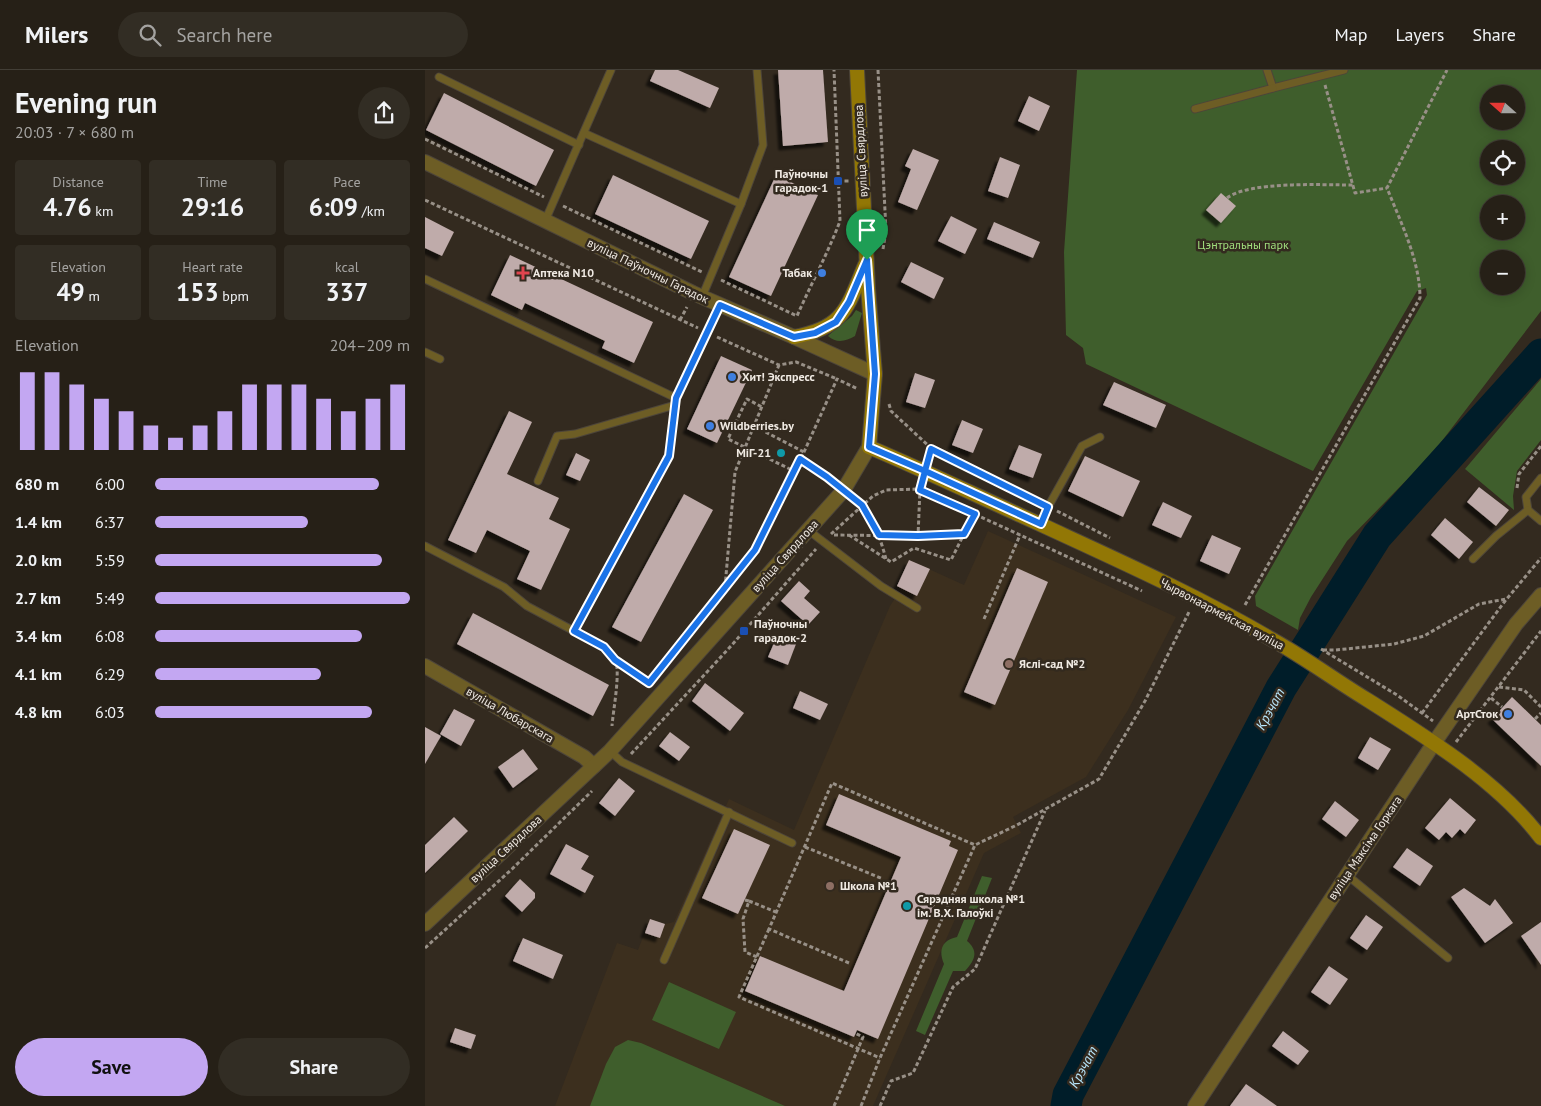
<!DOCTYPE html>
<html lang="en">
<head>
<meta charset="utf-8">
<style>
	:root { --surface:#262017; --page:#322d24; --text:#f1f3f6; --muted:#a4a3a1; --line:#423e36; --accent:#c3a7f2 }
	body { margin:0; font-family:"PT Sans",sans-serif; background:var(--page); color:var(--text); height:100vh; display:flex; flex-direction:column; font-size:19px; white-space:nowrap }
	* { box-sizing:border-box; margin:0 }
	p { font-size:16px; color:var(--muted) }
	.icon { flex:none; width:28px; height:28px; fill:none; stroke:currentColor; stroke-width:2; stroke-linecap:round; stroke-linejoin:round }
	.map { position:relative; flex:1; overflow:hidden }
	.side { display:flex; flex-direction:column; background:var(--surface); width:425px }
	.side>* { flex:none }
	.needle { width:32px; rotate:291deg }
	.fabs { position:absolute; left:1055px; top:15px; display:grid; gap:10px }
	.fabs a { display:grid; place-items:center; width:45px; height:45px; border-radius:50%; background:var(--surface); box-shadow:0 2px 12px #0003,0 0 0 1px var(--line); font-size:25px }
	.pin { position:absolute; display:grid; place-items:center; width:42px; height:42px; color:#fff; margin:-51px -21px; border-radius:50% 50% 50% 0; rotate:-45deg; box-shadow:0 0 5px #0007 }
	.pin .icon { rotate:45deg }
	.round { display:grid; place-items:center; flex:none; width:52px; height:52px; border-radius:26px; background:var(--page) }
	.headline { display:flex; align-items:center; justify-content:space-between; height:85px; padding:0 15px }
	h1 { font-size:28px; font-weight:600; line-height:38px }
	.stats { display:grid; grid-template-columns:repeat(3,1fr); gap:8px; height:85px; padding:5px 15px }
	.stats div { display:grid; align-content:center; border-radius:5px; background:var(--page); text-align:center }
	.stats b { font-size:25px; font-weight:600 }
	.stats small { font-size:14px; font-weight:400 }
	.stats p { font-size:14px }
	.chart { height:140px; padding:10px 15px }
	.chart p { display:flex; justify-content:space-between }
	.chart svg { width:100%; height:90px; margin-top:5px; stroke:var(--accent); stroke-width:6 }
	.action { display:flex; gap:10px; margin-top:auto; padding:10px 15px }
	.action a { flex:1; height:58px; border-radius:30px; background:var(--accent); color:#111; font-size:20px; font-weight:600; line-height:58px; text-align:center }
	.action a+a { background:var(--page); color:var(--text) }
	ul { padding:0 15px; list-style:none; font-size:16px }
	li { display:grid; grid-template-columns:80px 60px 1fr; align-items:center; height:38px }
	li i { height:12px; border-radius:6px; background:var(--accent) }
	header { display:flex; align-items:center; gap:30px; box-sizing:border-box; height:70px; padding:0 25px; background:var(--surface); border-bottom:1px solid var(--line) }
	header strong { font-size:24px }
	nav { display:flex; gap:28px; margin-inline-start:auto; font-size:18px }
	.search { width:350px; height:45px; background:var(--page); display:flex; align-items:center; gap:12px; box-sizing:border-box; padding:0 18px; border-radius:28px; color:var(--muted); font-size:19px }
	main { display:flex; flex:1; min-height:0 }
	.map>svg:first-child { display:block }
	.built { fill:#3c2f1e }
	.green { fill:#3f5e2c; fill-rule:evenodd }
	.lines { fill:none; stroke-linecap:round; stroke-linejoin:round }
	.river { stroke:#001d29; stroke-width:31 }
	.building { fill:#bfabaa; filter:url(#shadow) }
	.service-casing { stroke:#4d453a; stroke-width:9 }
	.minor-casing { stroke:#4d453a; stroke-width:16 }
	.tertiary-casing { stroke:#4d453a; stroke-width:16 }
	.secondary-casing { stroke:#4d453a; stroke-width:16 }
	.path { stroke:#989087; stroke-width:3; stroke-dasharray:4 2.5; stroke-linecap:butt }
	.service { stroke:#6d5d25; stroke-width:7 }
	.minor { stroke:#6d5d25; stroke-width:14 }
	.tertiary { stroke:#6d5d25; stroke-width:14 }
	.secondary { stroke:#927705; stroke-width:14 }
	.route-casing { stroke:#fff; stroke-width:10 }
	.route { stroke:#1a73e8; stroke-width:6 }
	.transit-dot { fill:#1a4fb4; stroke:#332a1f; stroke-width:2 }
	.health-dot { fill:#e0444e; stroke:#332a1f; stroke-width:2 }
	.shop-dot { fill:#3f7fe0; stroke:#332a1f; stroke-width:2 }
	.culture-dot { fill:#0f9aa8; stroke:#332a1f; stroke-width:2 }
	.education-dot { fill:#8d6e63; stroke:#332a1f; stroke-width:2 }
	.labels { text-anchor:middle; stroke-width:5; stroke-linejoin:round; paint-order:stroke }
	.street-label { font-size:12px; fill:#f0eae3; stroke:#332a1f }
	.poi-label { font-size:12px; font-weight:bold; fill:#f0eae3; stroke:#332a1f; text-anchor:start }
	.park-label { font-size:12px; fill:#a0de7d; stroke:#332a1f }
	.water-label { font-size:14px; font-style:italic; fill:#b8e7fd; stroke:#332a1f }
</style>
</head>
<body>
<header>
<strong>Milers</strong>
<div class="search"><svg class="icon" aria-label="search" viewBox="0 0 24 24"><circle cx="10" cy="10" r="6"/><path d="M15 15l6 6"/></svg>Search here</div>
<nav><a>Map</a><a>Layers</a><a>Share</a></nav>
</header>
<main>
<section class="side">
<div class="headline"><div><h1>Evening run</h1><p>20:03 · 7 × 680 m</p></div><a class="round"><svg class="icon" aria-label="share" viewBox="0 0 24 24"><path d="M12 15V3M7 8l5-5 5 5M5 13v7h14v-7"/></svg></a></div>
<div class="stats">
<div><p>Distance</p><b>4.76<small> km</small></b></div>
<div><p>Time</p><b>29:16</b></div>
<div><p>Pace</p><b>6:09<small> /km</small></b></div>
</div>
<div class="stats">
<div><p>Elevation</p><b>49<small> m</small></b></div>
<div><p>Heart rate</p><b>153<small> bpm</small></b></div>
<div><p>kcal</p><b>337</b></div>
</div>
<div class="chart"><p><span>Elevation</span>204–209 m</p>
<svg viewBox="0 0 160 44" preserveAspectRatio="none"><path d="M5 44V6M15 44V6M25 44V12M35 44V19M45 44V25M55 44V32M65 44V38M75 44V32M85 44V25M95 44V12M105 44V12M115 44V12M125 44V19M135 44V25M145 44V19M155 44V12"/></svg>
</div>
<ul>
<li><b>680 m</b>6:00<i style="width:88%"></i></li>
<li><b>1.4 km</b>6:37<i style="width:60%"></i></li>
<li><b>2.0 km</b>5:59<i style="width:89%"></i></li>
<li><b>2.7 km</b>5:49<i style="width:100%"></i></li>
<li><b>3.4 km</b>6:08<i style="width:81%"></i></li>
<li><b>4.1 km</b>6:29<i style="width:65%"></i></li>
<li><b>4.8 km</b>6:03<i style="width:85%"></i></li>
</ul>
<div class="action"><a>Save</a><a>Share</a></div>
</section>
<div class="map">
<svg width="1116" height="1036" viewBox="0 0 1116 1036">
	<defs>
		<filter id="shadow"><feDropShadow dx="-4.5" dy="4.5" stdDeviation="1" flood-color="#0009"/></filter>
	</defs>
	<rect width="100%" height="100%" fill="#332a1f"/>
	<path class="built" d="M563 461 751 547 703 640 661 707 588 747 596 763 559 783 448 1036H130L192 873 213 880 225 849 240 854 249 852 304 729 369 760 465 536 476 519 472 516 484 490 539 515Z"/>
	<g class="green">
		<path d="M652 0H1116V241L1007 384 922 471 886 527 875 548 873 560 831 536 830 526 1002 225 1001 218 992 221 888 401 661 294 658 278 641 265 639 182ZM1064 24H1091V51H1064ZM1064 79H1091V106H1064ZM1064 134H1091V161H1064ZM1064 189H1091V216H1064Z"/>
		<path d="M431 240 437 243 430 266C421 271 412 274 403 266L405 264 427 246Z"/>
		<path d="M1116 309V370L1092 401 1088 426 1089 440 1040 399Z"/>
		<path d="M557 806 567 808 542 871C554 881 550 890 540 901H528L500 965 491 961 519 894C513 880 517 870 532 867Z"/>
		<path d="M244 912 311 942 294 979 227 950Z"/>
		<path d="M203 970 216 973 360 1036H165L181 994 190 977Z"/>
	</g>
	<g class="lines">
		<path class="river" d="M641 1036 643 1025 856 618 952 466 1116 284"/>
	</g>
	<g class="building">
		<path d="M230 0H253L294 18 285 38 225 11Z"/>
		<path d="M353 0H398L403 72 358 76Z"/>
		<path d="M19 23 129 80 111 116 1 60Z"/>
		<path d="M604 26 625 36 614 61 593 51Z"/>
		<path d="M488 79 514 90 492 140 473 132 486 99 480 96Z"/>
		<path d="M575 87 595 95 583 128 563 121Z"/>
		<path d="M188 105 284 151 266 189 170 144Z"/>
		<path d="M351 105 393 125 346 226 304 207Z"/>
		<path d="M796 123 811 136 796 153 781 140Z"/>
		<path d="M526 146 552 159 540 184 513 171Z"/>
		<path d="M0 147 29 162 17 186 0 178Z"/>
		<path d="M569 152 615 172 608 188 562 169Z"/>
		<path d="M85 185 228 252 209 293 177 278 180 271 100 233 97 240 66 225Z"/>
		<path d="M486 192 519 208 509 229 476 212Z"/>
		<path d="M296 286 327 300 292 373 262 359Z"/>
		<path d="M490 303 510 310 500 338 481 332Z"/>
		<path d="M689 312 741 335 731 358 678 335Z"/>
		<path d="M84 341 107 352 82 404 134 428 124 449 145 459 116 520 92 509 105 481 62 460 51 483 23 470Z"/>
		<path d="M537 350 558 359 548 383 527 375Z"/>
		<path d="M594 375 617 384 608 408 584 399Z"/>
		<path d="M151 383 165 390 155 411 141 405Z"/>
		<path d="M660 386 715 411 698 447 643 421Z"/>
		<path d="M1054 417 1084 440 1071 456 1042 432Z"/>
		<path d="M259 424 288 440 216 572 187 557Z"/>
		<path d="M738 432 767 446 756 468 727 455Z"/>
		<path d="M1020 448 1048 472 1034 489 1006 465Z"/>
		<path d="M787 465 816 478 804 504 775 491Z"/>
		<path d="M484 490 505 499 492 526 472 516Z"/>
		<path d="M592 498 623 512 570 635 539 622Z"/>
		<path d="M374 511 385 521 379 528 395 542 383 555 356 531Z"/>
		<path d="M48 543 184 615 168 646 32 574Z"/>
		<path d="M352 566 371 574 363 595 343 587Z"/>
		<path d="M280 613 319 643 305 661 267 631Z"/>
		<path d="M375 621 403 634 395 650 368 638Z"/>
		<path d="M1087 627 1116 655V696L1067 649Z"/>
		<path d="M29 639 50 650 36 676 15 664Z"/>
		<path d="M0 657 16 666 0 694Z"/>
		<path d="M245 662 265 677 254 691 234 676Z"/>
		<path d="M945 667 966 679 953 700 933 688Z"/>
		<path d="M98 679 113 699 88 718 73 697Z"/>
		<path d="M194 708 210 721 190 746 174 733Z"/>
		<path d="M414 724 526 771 524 776 533 780 453 969 432 960 429 967 320 921 335 886 419 921 476 787 401 755Z"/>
		<path d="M1025 728 1051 750 1040 764 1035 759 1027 768 1021 762 1014 770 1000 758Z"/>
		<path d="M910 731 934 750 921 767 897 749Z"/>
		<path d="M29 747 43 761 0 803V775Z"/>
		<path d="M309 759 345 775 313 844 277 828Z"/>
		<path d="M141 774 164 786 156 799 169 806 160 823 125 804Z"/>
		<path d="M982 778 1008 796 995 816 968 797Z"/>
		<path d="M95 809 110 823V828L97 842 80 826Z"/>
		<path d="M1039 818 1065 836 1070 829 1088 853 1060 873 1026 827Z"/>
		<path d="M941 845 958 857 942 880 925 868Z"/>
		<path d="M225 849 240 854 235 868 220 863Z"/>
		<path d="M1116 852V895L1096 866Z"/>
		<path d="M98 868 138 885 128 909 88 891Z"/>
		<path d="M904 896 923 909 905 935 886 922Z"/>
		<path d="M30 958 51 965 46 979 25 972Z"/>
		<path d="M858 961 884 981 873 995 847 976Z"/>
		<path d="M821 1014 852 1036H805Z"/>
	</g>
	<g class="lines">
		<g class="service-casing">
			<g id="service">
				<path d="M842 0 848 18 919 0"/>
				<path d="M14 7 154 75"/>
				<path d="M770 39 848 18"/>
				<path d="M159 63 316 134"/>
				<path d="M120 151 186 0"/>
				<path d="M0 209 251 328 295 235"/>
				<path d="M277 227 316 134 338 75 332 0"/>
				<path d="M0 282 15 289"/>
				<path d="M1116 408 1101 427 1103 440 1116 451"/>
				<path d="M113 411 132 366 150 364 250 335"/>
				<path d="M615 454 623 437 657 376 675 367"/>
				<path d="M383 460 456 516 492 538"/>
				<path d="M0 476 79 517 102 536 149 561 244 385 251 328"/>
				<path d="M1048 489 1071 466 1103 440"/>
				<path d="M185 681 197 692 367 773"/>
				<path d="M922 805 1023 888"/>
				<path d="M239 890 304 742"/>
			</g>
		</g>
		<g class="minor-casing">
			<g id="minor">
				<path d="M0 92 268 223 369 267 450 304"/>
				<path d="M770 1036 1009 673"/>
			</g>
		</g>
		<g class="tertiary-casing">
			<g id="tertiary">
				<path d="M0 596 159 687 169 696"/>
				<path d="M1009 673 1091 554 1116 525"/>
				<path d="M0 854 185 681 418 421 444 377"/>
			</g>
		</g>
		<g class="secondary-casing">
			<g id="secondary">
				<path d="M432 0 443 218 450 304 444 377C503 402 561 430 619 456 697 492 775 527 848 570 880 588 910 610 941 629 1001 667 1073 711 1116 768"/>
				<path d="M369 267C419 258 422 238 440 195"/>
			</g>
		</g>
		<g class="path">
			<path d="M453 0 461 161 458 179"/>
			<path d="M900 15 930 123 962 118"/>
			<path d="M0 69 119 127"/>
			<path d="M413 111H425"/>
			<path d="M802 128C824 111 898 115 928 115"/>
			<path d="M0 130 273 258"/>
			<path d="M138 136 277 202"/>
			<path d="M296 210 372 246C386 214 403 183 415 151L409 0"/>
			<path d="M255 250 262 237"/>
			<path d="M292 267 354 295 371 292 412 309"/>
			<path d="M464 334 466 341 507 379 504 387"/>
			<path d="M301 355 308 358 322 329 337 337"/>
			<path d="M329 356 379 382"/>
			<path d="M308 358 303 369 369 401"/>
			<path d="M507 379 613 432"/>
			<path d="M375 389 407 411"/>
			<path d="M496 415 495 419 717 521"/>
			<path d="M1092 418 1094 404 1116 376"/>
			<path d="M429 429C447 443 455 467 461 489"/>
			<path d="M632 441 685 468"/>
			<path d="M406 464 448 426 461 420 495 419 493 466"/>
			<path d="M409 465 493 466 539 464 550 444"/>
			<path d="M424 465 466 492 489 478 526 490 539 464"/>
			<path d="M300 517 310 402 354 295"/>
			<path d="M820 535 995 228C995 191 976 153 962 118L1022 0"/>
			<path d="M559 549 595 465"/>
			<path d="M159 566C170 572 183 577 190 589 196 601 188 641 187 656"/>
			<path d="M896 579 972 625 1008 651"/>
			<path d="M898 580H911L969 574 999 566 1054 534 1081 529"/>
			<path d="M190 590 223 613"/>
			<path d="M228 608 330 480 379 382 412 309 433 319"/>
			<path d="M1074 617 1099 620 1116 637"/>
			<path d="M1066 628 1077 637"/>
			<path d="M997 643 1080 531 1116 488"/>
			<path d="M1110 649 1116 643"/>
			<path d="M1031 672 1116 561"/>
			<path d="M206 684 306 576 391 479"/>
			<path d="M380 777 458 809"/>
			<path d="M320 830 324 831 318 849 320 882 332 887"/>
			<path d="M324 831 351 842"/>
			<path d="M344 859 314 927 455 988"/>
			<path d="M0 878 87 799 167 721"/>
			<path d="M424 893 344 859 407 713 550 775 592 755 674 709 720 631 764 542"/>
			<path d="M409 1036 438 967 430 963"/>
			<path d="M436 1036 455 988 550 775"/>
			<path d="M455 1036 466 1011 488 1003 528 917 550 899 620 741"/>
		</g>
		<use href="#service" class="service"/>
		<use href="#minor" class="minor"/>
		<use href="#tertiary" class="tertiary"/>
		<use href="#secondary" class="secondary"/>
	</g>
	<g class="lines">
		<g class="route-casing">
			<path id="route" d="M442 190 424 232 411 252 390 263 369 267 295 235 251 328 244 386 149 561 179 577 190 590 224 613 330 480 375 389 402 407 437 435 454 465 493 466 539 464 550 444 495 420 500 401 616 454 623 437 506 379 500 401 444 377 450 304 442 190"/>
		</g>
		<use href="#route" class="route"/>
	</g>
	<g class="transit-dot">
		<rect x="408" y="106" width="10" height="10" rx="2.5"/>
		<rect x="314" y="556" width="10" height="10" rx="2.5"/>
	</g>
	<path class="health-dot" d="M95.5 195.5h5v5h5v5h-5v5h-5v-5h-5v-5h5z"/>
	<g class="shop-dot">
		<circle cx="397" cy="203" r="5"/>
		<circle cx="307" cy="307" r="5"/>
		<circle cx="285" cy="356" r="5"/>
		<circle cx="1083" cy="644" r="5"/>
	</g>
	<g class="culture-dot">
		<circle cx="356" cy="383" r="5"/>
		<circle cx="482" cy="836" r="5"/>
	</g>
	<g class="education-dot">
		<circle cx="584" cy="594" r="5"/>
		<circle cx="405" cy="816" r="5"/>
	</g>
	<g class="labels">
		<g class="street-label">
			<text transform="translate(436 81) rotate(-93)" y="4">вуліца Свярдлова</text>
			<text transform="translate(223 201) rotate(26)" y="4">вуліца Паўночны Гарадок</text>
			<text transform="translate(360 486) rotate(-48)" y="4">вуліца Свярдлова</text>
			<text transform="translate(797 544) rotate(28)" y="4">Чырвонаармейская вуліца</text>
			<text transform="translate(85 645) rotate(30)" y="4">вуліца Любарскага</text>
			<text transform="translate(940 778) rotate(-56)" y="4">вуліца Максіма Горкага</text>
			<text transform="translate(81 779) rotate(-43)" y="4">вуліца Свярдлова</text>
		</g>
		<g class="poi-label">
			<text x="403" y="108" text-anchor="end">Паўночны<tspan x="403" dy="14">гарадок-1</tspan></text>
			<text x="108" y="207">Аптека N10</text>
			<text x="387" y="207" text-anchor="end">Табак</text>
			<text x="317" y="311">Хит! Экспресс</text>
			<text x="295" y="360">Wildberries.by</text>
			<text x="346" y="387" text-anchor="end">МіГ-21</text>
			<text x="329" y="558">Паўночны<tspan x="329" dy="14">гарадок-2</tspan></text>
			<text x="594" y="598">Яслі-сад №2</text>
			<text x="1073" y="648" text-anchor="end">АртСток</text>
			<text x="415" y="820">Школа №1</text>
			<text x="492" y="833">Сярэдняя школа №1<tspan x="492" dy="14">ім. В.Х. Галоўкі</tspan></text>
		</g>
		<g class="park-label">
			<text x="818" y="179">Цэнтральны парк</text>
		</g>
		<g class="water-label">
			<text transform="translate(845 639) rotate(-62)" y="5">Крэчат</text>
			<text transform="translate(658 997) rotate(-62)" y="5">Крэчат</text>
		</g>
	</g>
</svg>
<div class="fabs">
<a><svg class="needle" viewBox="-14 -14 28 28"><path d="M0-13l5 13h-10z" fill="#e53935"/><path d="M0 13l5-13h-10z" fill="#a4a3a1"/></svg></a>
<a><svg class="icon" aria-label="locate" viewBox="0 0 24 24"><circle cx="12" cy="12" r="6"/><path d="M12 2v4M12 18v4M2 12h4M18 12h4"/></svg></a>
<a>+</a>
<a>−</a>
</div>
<div class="pin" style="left:442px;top:190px;background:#1e9e55"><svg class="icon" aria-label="arrive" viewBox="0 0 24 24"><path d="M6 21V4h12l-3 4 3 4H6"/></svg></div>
</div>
</main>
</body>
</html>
